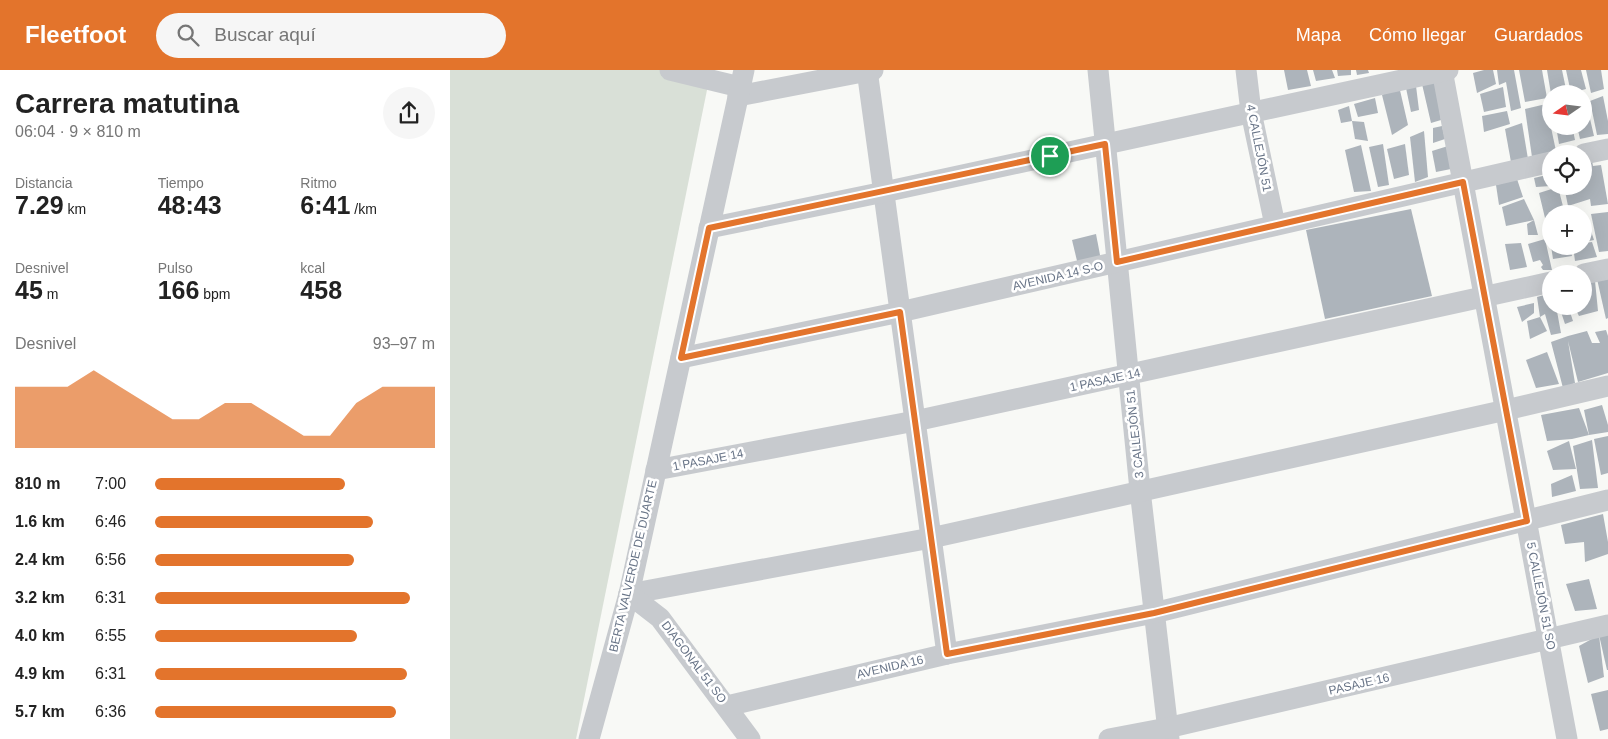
<!DOCTYPE html>
<html lang="es">
<head>
<meta charset="utf-8">
<style>
	:root { --surface:#fff; --page:#f6f6f6; --text:#222; --muted:#767676; --accent:#e3742c }
	body { margin:0; font-family:Helvetica,sans-serif; background:var(--page); color:var(--text); height:100vh; display:flex; flex-direction:column; font-size:19px; white-space:nowrap }
	* { box-sizing:border-box; margin:0 }
	p { font-size:16px; color:var(--muted) }
	.icon { flex:none; width:28px; height:28px; fill:none; stroke:currentColor; stroke-width:2; stroke-linecap:round; stroke-linejoin:round }
	.map { position:relative; flex:1; overflow:hidden }
	.sheet { display:flex; flex-direction:column; background:var(--surface); width:450px }
	.sheet>* { flex:none }
	.needle { width:32px; rotate:256deg }
	.tools { position:absolute; left:1092px; top:15px; display:grid; gap:10px }
	.tools a { display:grid; place-items:center; width:50px; height:50px; border-radius:50%; background:var(--surface); box-shadow:0 5px 20px #0002; font-size:25px }
	.pin { position:absolute; display:grid; place-items:center; width:42px; height:42px; color:#fff; margin:-21px; border:2px solid #fff; border-radius:50%; box-shadow:0 1px 5px #0007 }
	.round { display:grid; place-items:center; flex:none; width:52px; height:52px; border-radius:26px; background:var(--page) }
	.headline { display:flex; align-items:center; justify-content:space-between; height:85px; padding:0 15px }
	h1 { font-size:28px; font-weight:700; line-height:38px }
	.figures { display:grid; grid-template-columns:repeat(3,1fr); gap:8px; height:85px; padding:5px 15px }
	.figures div { display:grid; align-content:center }
	.figures b { font-size:25px; font-weight:700 }
	.figures small { font-size:14px; font-weight:400 }
	.figures p { font-size:14px }
	.chart { height:140px; padding:10px 15px }
	.chart p { display:flex; justify-content:space-between }
	.chart svg { width:100%; height:90px; margin-top:5px; fill:var(--accent); opacity:.7 }
	ul { padding:0 15px; list-style:none; font-size:16px }
	li { display:grid; grid-template-columns:80px 60px 1fr; align-items:center; height:38px }
	li i { height:12px; border-radius:6px; background:var(--accent) }
	header { display:flex; align-items:center; gap:30px; box-sizing:border-box; height:70px; padding:0 25px; background:var(--accent); color:#fff }
	header strong { font-size:24px }
	nav { display:flex; gap:28px; margin-inline-start:auto; font-size:18px }
	.search { width:350px; height:45px; background:var(--page); display:flex; align-items:center; gap:12px; box-sizing:border-box; padding:0 18px; border-radius:28px; color:var(--muted); font-size:19px }
	main { display:flex; flex:1; min-height:0 }
	.map>svg:first-child { display:block }
	.green { fill:#d9e0d7 }
	.building { fill:#adb4bb }
	.lines { fill:none; stroke-linecap:round; stroke-linejoin:round }
	.minor { stroke:#c7cace; stroke-width:21 }
	.route-casing { stroke:#fff; stroke-width:10 }
	.route { stroke:#e3742c; stroke-width:6 }
	.labels { text-anchor:middle; stroke-width:5; stroke-linejoin:round; paint-order:stroke }
	.street-label { font-size:12px; fill:#687487; stroke:#fff }
</style>
</head>
<body>
<header>
<strong>Fleetfoot</strong>
<div class="search"><svg class="icon" aria-label="search" viewBox="0 0 24 24"><circle cx="10" cy="10" r="6"/><path d="M15 15l6 6"/></svg>Buscar aquí</div>
<nav><a>Mapa</a><a>Cómo llegar</a><a>Guardados</a></nav>
</header>
<main>
<section class="sheet">
<div class="headline"><div><h1>Carrera matutina</h1><p>06:04 · 9 × 810 m</p></div><a class="round"><svg class="icon" aria-label="share" viewBox="0 0 24 24"><path d="M12 15V3M7 8l5-5 5 5M5 13v7h14v-7"/></svg></a></div>
<div class="figures">
<div><p>Distancia</p><b>7.29<small> km</small></b></div>
<div><p>Tiempo</p><b>48:43</b></div>
<div><p>Ritmo</p><b>6:41<small> /km</small></b></div>
</div>
<div class="figures">
<div><p>Desnivel</p><b>45<small> m</small></b></div>
<div><p>Pulso</p><b>166<small> bpm</small></b></div>
<div><p>kcal</p><b>458</b></div>
</div>
<div class="chart"><p><span>Desnivel</span>93–97 m</p>
<svg viewBox="0 0 160 44" preserveAspectRatio="none"><path d="M0 44V14L10 14L20 14L30 6L40 14L50 22L60 30L70 30L80 22L90 22L100 30L110 38L120 38L130 22L140 14L150 14L160 14V44z"/></svg>
</div>
<ul>
<li><b>810 m</b>7:00<i style="width:68%"></i></li>
<li><b>1.6 km</b>6:46<i style="width:78%"></i></li>
<li><b>2.4 km</b>6:56<i style="width:71%"></i></li>
<li><b>3.2 km</b>6:31<i style="width:91%"></i></li>
<li><b>4.0 km</b>6:55<i style="width:72%"></i></li>
<li><b>4.9 km</b>6:31<i style="width:90%"></i></li>
<li><b>5.7 km</b>6:36<i style="width:86%"></i></li>
</ul>
</section>
<div class="map">
<svg width="1158" height="669" viewBox="0 0 1158 669">
	<rect width="100%" height="100%" fill="#f8f9f6"/>
	<path class="green" d="M0 0H218L259 10 126 669H0Z"/>
	<g class="building">
		<path d="M834 0H857L861 16 838 20Z"/>
		<path d="M863 0H882L885 8 866 11Z"/>
		<path d="M887 0H901V5L888 6Z"/>
		<path d="M906 0H918L919 3 907 5Z"/>
		<path d="M1034 0H1043L1046 14 1027 23 1023 3Z"/>
		<path d="M1047 0H1064L1071 38 1061 41 1056 12 1049 15Z"/>
		<path d="M1069 0H1092L1097 28 1075 32Z"/>
		<path d="M1097 0H1112L1117 24H1101Z"/>
		<path d="M1116 0H1131L1136 19 1121 23Z"/>
		<path d="M1136 0H1151L1154 19 1141 23Z"/>
		<path d="M986 10 991 50 981 53 972 14Z"/>
		<path d="M949 16 958 55 942 65 932 25Z"/>
		<path d="M966 16 969 40 961 42 956 18Z"/>
		<path d="M1053 17 1056 37 1034 42 1030 24Z"/>
		<path d="M1134 23 1144 66 1130 69 1127 56H1134Z"/>
		<path d="M1153 26 1158 51V64L1147 65 1140 31Z"/>
		<path d="M925 28 928 43 908 47 904 34Z"/>
		<path d="M1096 34 1106 81 1082 87 1075 39Z"/>
		<path d="M899 36 902 51 891 53 888 40Z"/>
		<path d="M1057 41 1060 54 1034 62 1032 46Z"/>
		<path d="M902 51 914 52 918 71 905 69Z"/>
		<path d="M1072 53 1078 89 1061 92 1055 59Z"/>
		<path d="M992 56 995 69 983 73V58Z"/>
		<path d="M1106 56H1122L1125 70 1109 74Z"/>
		<path d="M974 61 978 107 965 112 960 67Z"/>
		<path d="M933 74 939 115 928 117 919 77Z"/>
		<path d="M955 74 959 105 944 109 937 79Z"/>
		<path d="M911 75 921 121 904 122 895 80Z"/>
		<path d="M998 76 1001 99 986 102 982 81Z"/>
		<path d="M1142 91 1143 96 1151 95 1158 134 1141 136 1140 129 1118 136 1114 116H1134V94Z"/>
		<path d="M1101 104V116L1086 117 1084 108Z"/>
		<path d="M1067 109 1073 127 1049 135 1046 115Z"/>
		<path d="M1108 117 1115 144H1101V147L1095 148 1089 123Z"/>
		<path d="M1074 129 1084 150 1056 156 1052 137Z"/>
		<path d="M961 139 982 226 875 249 856 160Z"/>
		<path d="M1158 142V181L1149 182 1141 144Z"/>
		<path d="M1134 147H1137L1140 158 1144 170 1134 172V161L1140 158 1134 159Z"/>
		<path d="M1084 150 1088 165H1078L1077 154Z"/>
		<path d="M1096 150H1101V166L1099 167Z"/>
		<path d="M646 164 651 190 628 195 622 170Z"/>
		<path d="M1095 169 1102 200H1093L1091 197 1093 195 1090 190 1083 192 1078 174Z"/>
		<path d="M1142 172 1147 187 1125 191 1123 176H1134V173Z"/>
		<path d="M1071 173 1077 197 1060 200 1055 174Z"/>
		<path d="M1101 176H1120L1122 186 1103 189Z"/>
		<path d="M1147 209H1158V248L1156 249Z"/>
		<path d="M1145 211 1148 241 1129 246 1124 236H1134V215Z"/>
		<path d="M1101 223V236H1106L1111 263 1101 265 1095 244 1090 247 1087 227Z"/>
		<path d="M1084 233V243L1072 252 1067 237Z"/>
		<path d="M1109 236H1118L1123 251 1115 254Z"/>
		<path d="M1090 247 1097 261 1080 269 1077 251Z"/>
		<path d="M1156 260 1158 266V303L1128 312 1118 271 1125 313 1113 318 1101 272 1118 266 1137 261 1142 273H1150L1145 262Z"/>
		<path d="M1097 282 1109 314 1086 318 1076 290Z"/>
		<path d="M1152 335 1158 355V362L1139 365 1134 340Z"/>
		<path d="M1129 338 1139 365 1122 369 1097 371 1091 345Z"/>
		<path d="M1158 366V403L1151 405 1144 369Z"/>
		<path d="M1142 370 1148 418 1130 419 1123 376Z"/>
		<path d="M1119 371 1126 399 1103 400 1097 381Z"/>
		<path d="M1122 405 1126 421 1102 427 1101 414Z"/>
		<path d="M1153 444 1158 472V484L1135 492 1134 472 1115 474 1111 455Z"/>
		<path d="M1139 509 1147 539 1125 541 1116 514Z"/>
		<path d="M1158 564V600H1157L1149 565Z"/>
		<path d="M1149 565 1154 607 1138 613 1129 576Z"/>
		<path d="M1158 620V659L1150 661 1141 624Z"/>
	</g>
	<g class="lines">
		<g class="minor">
			<path d="M220 0 290 17"/>
			<path d="M417 0 497 584"/>
			<path d="M648 0 690 420 719 669"/>
			<path d="M796 0 801 42 825 155"/>
			<path d="M992 0 1117 669"/>
			<path d="M288 26 423 0"/>
			<path d="M1134 84 1158 79"/>
			<path d="M259 158 434 122 998 0"/>
			<path d="M1134 204 1158 199"/>
			<path d="M231 288 450 242 1101 92"/>
			<path d="M206 400 465 351 1101 212"/>
			<path d="M179 524 481 468 1056 340 1158 316"/>
			<path d="M179 524 210 548 300 669"/>
			<path d="M277 636 497 584 704 543 1158 430"/>
			<path d="M139 669 179 524 294 0"/>
			<path d="M659 669 717 658 1158 555"/>
		</g>
	</g>
	<g class="lines">
		<g class="route-casing">
			<path id="route" d="M655 74 667 192 1013 112 1077 451 704 543 497 584 450 242 231 288 259 158Z"/>
		</g>
		<use href="#route" class="route"/>
	</g>
	<g class="labels">
		<g class="street-label">
			<text transform="translate(809 78) rotate(79)" y="4">4 CALLEJÓN 51</text>
			<text transform="translate(608 206) rotate(-13)" y="4">AVENIDA 14 S-O</text>
			<text transform="translate(655 310) rotate(-12)" y="4">1 PASAJE 14</text>
			<text transform="translate(685 364) rotate(-96)" y="4">3 CALLEJÓN 51</text>
			<text transform="translate(258 390) rotate(-11)" y="4">1 PASAJE 14</text>
			<text transform="translate(183 496) rotate(-77)" y="4">BERTA VALVERDE DE DUARTE</text>
			<text transform="translate(1091 526) rotate(79)" y="4">5 CALLEJÓN 51 SO</text>
			<text transform="translate(244 592) rotate(53)" y="4">DIAGONAL 51 SO</text>
			<text transform="translate(440 597) rotate(-13)" y="4">AVENIDA 16</text>
			<text transform="translate(909 614) rotate(-13)" y="4">PASAJE 16</text>
		</g>
	</g>
</svg>
<div class="tools">
<a><svg class="needle" viewBox="-14 -14 28 28"><path d="M0-13l5 13h-10z" fill="#e53935"/><path d="M0 13l5-13h-10z" fill="#767676"/></svg></a>
<a><svg class="icon" aria-label="locate" viewBox="0 0 24 24"><circle cx="12" cy="12" r="6"/><path d="M12 2v4M12 18v4M2 12h4M18 12h4"/></svg></a>
<a>+</a>
<a>−</a>
</div>
<div class="pin" style="left:600px;top:86px;background:#1e9e55"><svg class="icon" aria-label="arrive" viewBox="0 0 24 24"><path d="M6 21V4h12l-3 4 3 4H6"/></svg></div>
</div>
</main>
</body>
</html>
